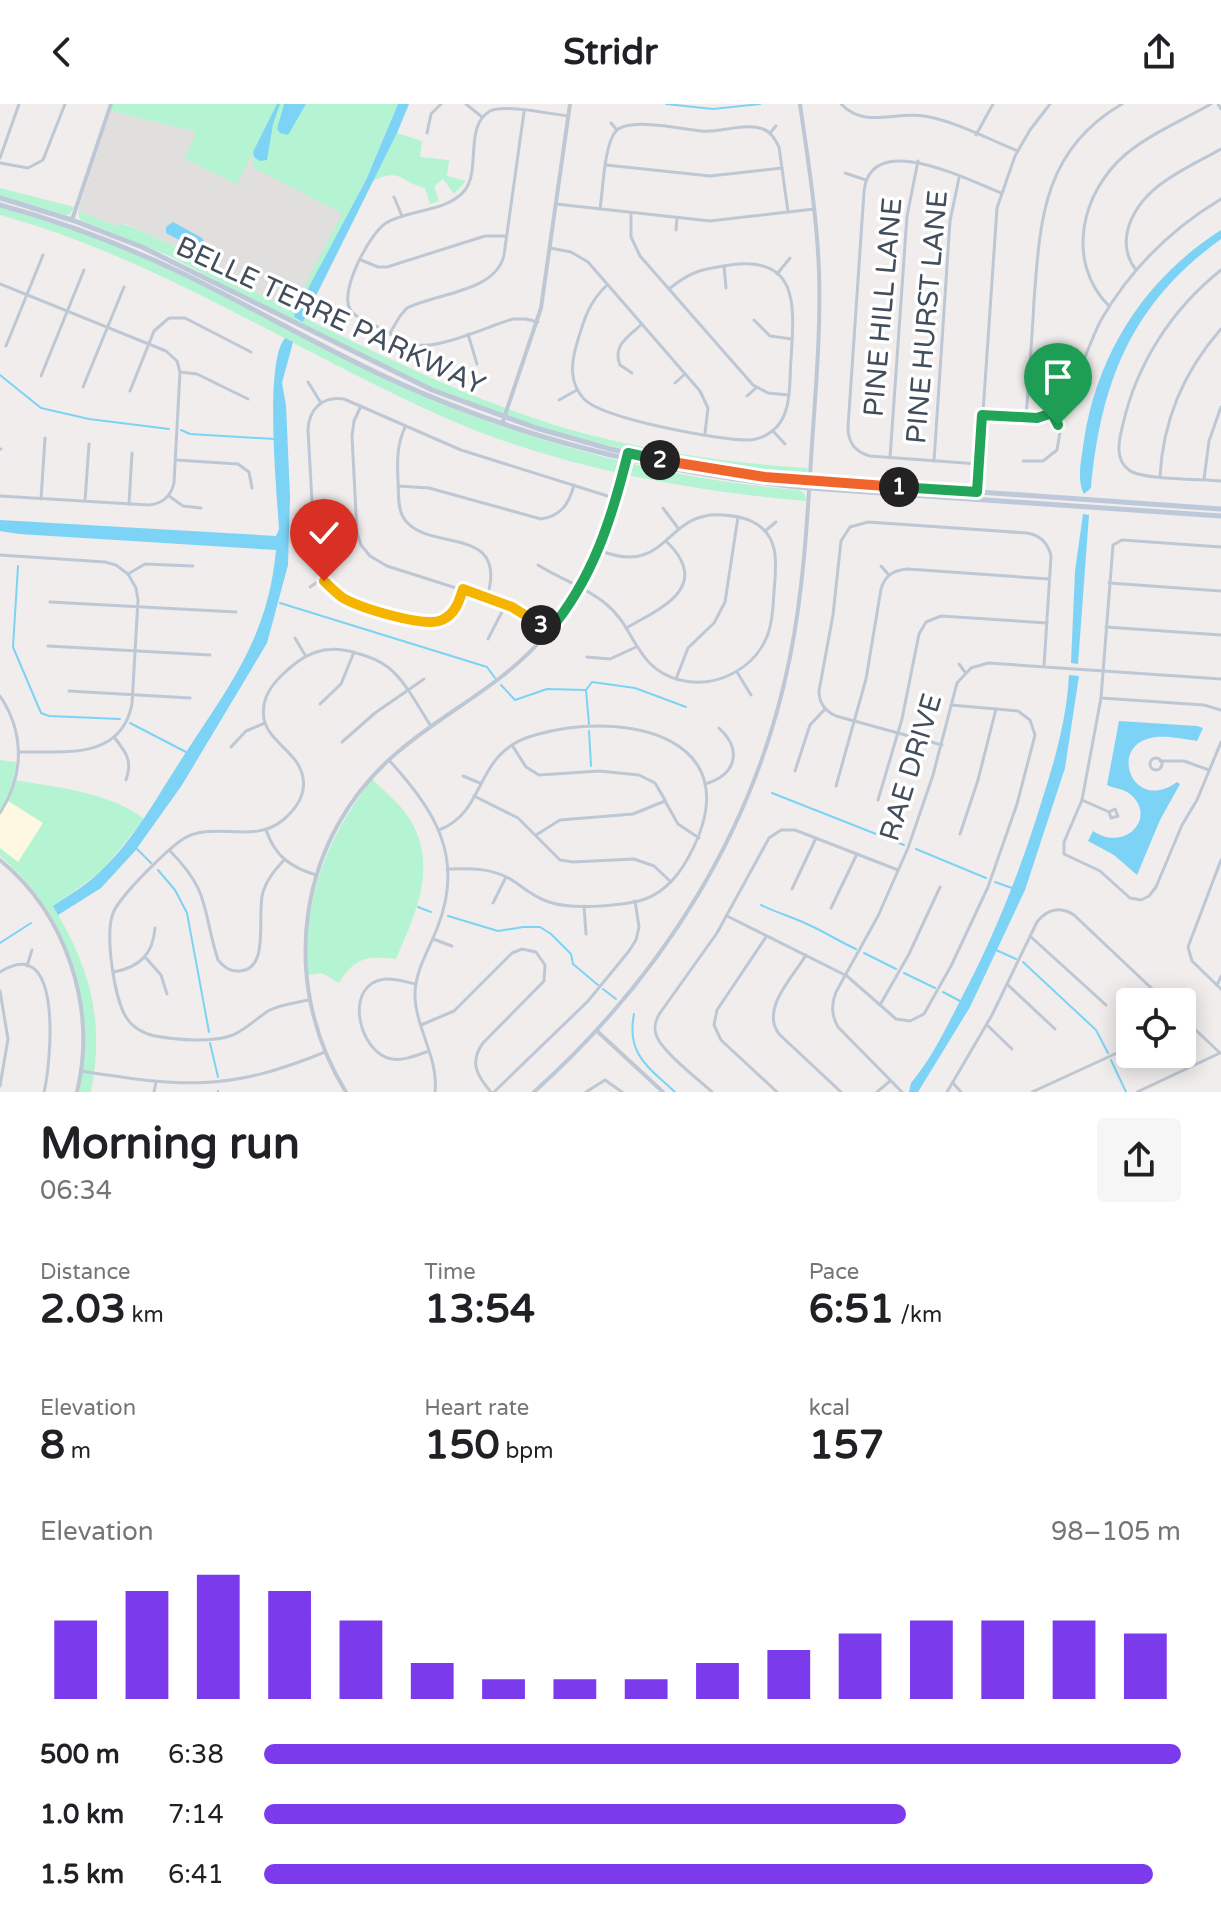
<!DOCTYPE html>
<html lang="en">
<head>
<meta charset="utf-8">
<style>
	:root { --surface:#fff; --page:#f6f6f6; --text:#202124; --muted:#757577; --accent:#7c3aed }
	body { margin:0; font-family:"Varela Round",sans-serif; background:var(--page); color:var(--text); height:100vh; display:flex; flex-direction:column; font-size:30px; white-space:nowrap }
	* { box-sizing:border-box; margin:0 }
	p { font-size:26px; color:var(--muted) }
	.icon { flex:none; width:44px; height:44px; fill:none; stroke:currentColor; stroke-width:2; stroke-linecap:round; stroke-linejoin:round }
	.map { position:relative; height:988px; overflow:hidden }
	.drawer { display:flex; flex-direction:column; background:var(--surface); flex:1 }
	.drawer>* { flex:none }
	.tools { position:absolute; left:1116px; top:884px; display:grid; gap:16px }
	.tools a { display:grid; place-items:center; width:80px; height:80px; border-radius:8px; background:var(--surface); box-shadow:0 4px 20px #0003; font-size:40px }
	.pin { position:absolute; display:grid; place-items:center; width:68px; height:68px; color:#fff; margin:-82px -34px; border-radius:50% 50% 50% 0; rotate:-45deg; box-shadow:0 0 8px #0007 }
	.pin .icon { rotate:45deg }
	.km { position:absolute; width:40px; height:40px; margin:-20px; border-radius:50%; background:#222; color:#fff; font-size:22px; line-height:40px; text-align:center }
	.round { display:grid; place-items:center; flex:none; width:84px; height:84px; border-radius:8px; background:var(--page) }
	.head { display:flex; align-items:center; justify-content:space-between; height:136px; padding:0 40px }
	h1 { font-size:44px; font-weight:700; line-height:60px }
	.figures { display:grid; grid-template-columns:repeat(3,1fr); gap:12px; height:136px; padding:8px 40px }
	.figures div { display:grid; align-content:center }
	.figures b { font-size:40px; font-weight:700 }
	.figures small { font-size:22px; font-weight:400 }
	.figures p { font-size:22px }
	.chart { height:224px; padding:16px 40px }
	.chart p { display:flex; justify-content:space-between }
	.chart svg { width:100%; height:144px; margin-top:8px; stroke:var(--accent); stroke-width:6 }
	ul { padding:0 40px; list-style:none; font-size:26px }
	li { display:grid; grid-template-columns:128px 96px 1fr; align-items:center; height:60px }
	li i { height:20px; border-radius:10px; background:var(--accent) }
	header { display:flex; justify-content:space-between; align-items:center; height:104px; padding:0 40px; background:var(--surface); font-size:36px; font-weight:700 }
	.map>svg:first-child { display:block }
	.commercial { fill:#fef8e2 }
	.education { fill:#e1dede }
	.green { fill:#b4f4d2 }
	.water { fill:#7cd3f6 }
	.lines { fill:none; stroke-linecap:round; stroke-linejoin:round }
	.stream { stroke:#7cd3f6; stroke-width:2 }
	.minor { stroke:#bec8d4; stroke-width:3 }
	.tertiary { stroke:#bec8d4; stroke-width:4 }
	.secondary { stroke:#bdc8d9; stroke-width:5 }
	.split-1-casing { stroke:#fff; stroke-width:16 }
	.split-2-casing { stroke:#fff; stroke-width:16 }
	.split-3-casing { stroke:#fff; stroke-width:16 }
	.split-4-casing { stroke:#fff; stroke-width:16 }
	.split-1 { stroke:#22a559; stroke-width:10 }
	.split-2 { stroke:#f0652b; stroke-width:10 }
	.split-3 { stroke:#22a559; stroke-width:10 }
	.split-4 { stroke:#f5b400; stroke-width:10 }
	.labels { text-anchor:middle; stroke-width:7; stroke-linejoin:round; paint-order:stroke }
	.street-label { font-size:28px; fill:#434e5d; stroke:#fff }
</style>
</head>
<body>
<header><svg class="icon" aria-label="back" viewBox="0 0 24 24"><path d="M15 5l-7 7 7 7"/></svg>Stridr<svg class="icon" aria-label="share" viewBox="0 0 24 24"><path d="M12 15V3M7 8l5-5 5 5M5 13v7h14v-7"/></svg></header>
<div class="map">
<svg width="1221" height="988" viewBox="0 0 1221 988">
	<rect width="100%" height="100%" fill="#f0edec"/>
	<path class="commercial" d="M6 696 43 719 18 759 0 744V706Z"/>
	<path class="education" d="M275 0 368 59 292 208 191 156 187 148 126 120 116 122 78 107 111 7 197 28Z"/>
	<g class="green">
		<path d="M113 0H398L366 76 295 209 303 218 305 214C390 256 477 298 568 325 646 347 727 359 808 364L807 370 802 373 780 372 661 355 541 324 436 286 261 201 172 153 80 116 78 107 116 122 124 120 146 129 187 148 191 156 292 207 342 109 252 63 254 56 251 52 237 80 185 55 196 28 111 7Z"/>
		<path d="M397 29 422 37 420 53 449 56 447 72 466 77 454 90 443 75 434 82 439 97 430 100 425 84C400 78 401 63 373 77Z"/>
		<path d="M0 84 74 103 70 110 65 111 0 92Z"/>
		<path d="M0 103C45 116 89 130 132 149 217 185 297 234 381 273 512 334 657 375 800 386L805 391 806 397C687 387 550 361 441 312 293 246 157 154 0 111Z"/>
		<path d="M0 656 16 658 14 676C56 683 110 688 144 715L102 767 53 802C90 865 105 914 91 988H79C98 901 68 809 0 752V744L18 758 43 719 7 696 0 706Z"/>
		<path d="M372 675C384 687 398 698 407 711 440 760 416 809 396 855 367 852 355 853 339 879L322 869 307 871C304 793 325 737 372 675Z"/>
	</g>
	<g class="water">
		<path d="M277 0H280L273 20 267 56 260 57 254 53 253 48Z"/>
		<path d="M284 0H306L288 31 280 29 277 25Z"/>
		<path d="M398 0H409L397 29 303 218 294 213 295 209 366 76Z"/>
		<path d="M173 118 202 134 204 137 201 144 196 145 166 129V123Z"/>
		<path d="M1221 126V135C1131 200 1101 278 1091 384L1084 390C1076 375 1082 353 1084 336 1098 247 1146 174 1221 126Z"/>
		<path d="M285 234 293 238 282 279 286 301 290 393 288 461 267 539 182 681 135 747 101 784 58 811 53 802C69 791 88 780 102 766 135 734 157 693 181 656 228 583 268 535 276 446L19 430 0 427V416L276 432 279 425C277 389 264 258 285 234Z"/>
		<path d="M1083 410 1089 411 1078 560 1071 559 1075 467Z"/>
		<path d="M1069 571 1079 572 1065 664 1025 786 970 903 918 988H909L911 979C932 954 946 924 961 895 995 831 1021 765 1042 696 1055 656 1067 613 1069 571Z"/>
		<path d="M1119 617 1197 622 1203 624 1197 637C1182 635 1162 630 1147 635 1109 647 1135 709 1177 678L1180 680 1160 716 1137 771 1114 751 1088 737 1093 727C1125 749 1158 713 1130 690 1123 684 1114 685 1107 681Z"/>
	</g>
	<g class="lines">
		<g class="stream">
			<path d="M666 0 713 5 760 0"/>
			<path d="M0 271 41 304 89 315 169 325"/>
			<path d="M181 326 190 330 275 335"/>
			<path d="M18 462 13 543 41 609 49 612 120 615"/>
			<path d="M280 499 487 563 495 574"/>
			<path d="M501 581 515 596 547 585 586 586 592 578 635 584 686 603"/>
			<path d="M586 586 589 620"/>
			<path d="M130 619 186 648"/>
			<path d="M589 627 591 662"/>
			<path d="M772 689 904 741"/>
			<path d="M135 743 151 759"/>
			<path d="M916 745 986 774"/>
			<path d="M158 766 175 786 187 809 209 928"/>
			<path d="M995 778 1012 784"/>
			<path d="M761 801C777 809 793 813 809 821 825 828 840 838 856 845"/>
			<path d="M418 803 431 808"/>
			<path d="M448 812 498 827 523 823H540L551 830 571 850 573 860 598 881"/>
			<path d="M0 839 31 819"/>
			<path d="M996 846 1016 855"/>
			<path d="M864 849 896 865"/>
			<path d="M1023 858 1096 926 1108 949"/>
			<path d="M904 869 935 884"/>
			<path d="M603 885 616 895"/>
			<path d="M943 888 960 897"/>
			<path d="M634 910C626 950 648 963 675 988"/>
			<path d="M210 939 218 973"/>
			<path d="M1111 956 1126 988"/>
			<path d="M218 987V988"/>
		</g>
		<g class="minor">
			<path d="M466 0 482 13"/>
			<path d="M841 0C865 25 894 7 924 12 955 17 988 35 1018 47"/>
			<path d="M1218 0 1221 5"/>
			<path d="M611 19 617 26"/>
			<path d="M427 29 431 10 441 0"/>
			<path d="M770 29 776 22"/>
			<path d="M976 31 993 0"/>
			<path d="M0 54 19 0"/>
			<path d="M0 59 28 64 43 56 65 0"/>
			<path d="M606 61 710 72 782 64"/>
			<path d="M845 69 866 76"/>
			<path d="M394 93 402 112"/>
			<path d="M556 100 710 117 814 105"/>
			<path d="M600 105C603 87 604 40 616 27 630 13 682 25 701 27 720 29 745 18 763 25 771 28 775 35 779 43L788 108"/>
			<path d="M631 109V133L640 152 753 281 768 289 788 291"/>
			<path d="M676 126 677 114"/>
			<path d="M550 144 571 148 588 158 700 287 708 304 705 329"/>
			<path d="M361 156 378 163H387L485 132H506"/>
			<path d="M724 162 726 184"/>
			<path d="M1136 166C1126 153 1124 140 1128 125 1140 82 1186 65 1221 45"/>
			<path d="M1221 166C1172 205 1137 259 1123 320 1119 336 1114 355 1129 366 1141 376 1202 375 1221 377"/>
			<path d="M777 170 790 154"/>
			<path d="M0 180 166 247 177 257 180 268 174 379C171 392 162 400 148 401L0 392"/>
			<path d="M607 181C589 198 584 215 577 239 571 259 569 279 584 295 603 315 718 336 748 336 756 336 764 333 771 328 793 313 789 279 791 255 794 205 801 151 730 161 702 165 691 167 669 185"/>
			<path d="M1109 202C1065 158 1081 88 1126 50 1150 30 1183 16 1211 0"/>
			<path d="M754 216 770 232 792 235"/>
			<path d="M538 218 526 215H513C489 222 442 244 419 241 406 240 392 231 380 224 370 219 356 215 350 205 339 187 370 129 386 119 409 105 448 108 465 86 481 65 464 22 490 7 505 0 550 10 568 12"/>
			<path d="M390 229 400 212 407 204C437 189 496 188 504 151L524 8"/>
			<path d="M468 230 477 260"/>
			<path d="M6 242 43 151"/>
			<path d="M180 268 197 270 248 295"/>
			<path d="M632 269 620 261C612 241 629 232 642 220"/>
			<path d="M41 272 84 166"/>
			<path d="M308 278 321 299"/>
			<path d="M675 279 685 270"/>
			<path d="M83 283 124 183"/>
			<path d="M130 287 154 227 169 214H185L251 248"/>
			<path d="M747 292 756 284"/>
			<path d="M559 296 577 286"/>
			<path d="M361 302 354 317 352 332 357 429 361 441 370 452 387 462 500 498 527 511 549 527"/>
			<path d="M982 311C1004 312 1034 320 1054 308 1071 298 1089 238 1101 216 1130 166 1171 125 1221 95"/>
			<path d="M1026 314C1029 275 1032 236 1034 197 1040 116 1043 46 1122 0"/>
			<path d="M405 323C397 341 397 356 398 377 399 388 397 402 403 413 424 450 510 418 487 493"/>
			<path d="M773 327 785 340"/>
			<path d="M0 345H1"/>
			<path d="M890 354 907 112 918 57"/>
			<path d="M176 356 238 360 249 368 252 384"/>
			<path d="M934 357 950 117 959 74"/>
			<path d="M1023 357H1043L1057 346 1060 328 1052 309"/>
			<path d="M978 360 870 352C855 348 848 339 848 323L864 88C870 24 970 77 1001 89"/>
			<path d="M1160 372C1163 317 1184 267 1221 225"/>
			<path d="M1204 375 1209 337 1221 303"/>
			<path d="M398 382 429 384 541 415C561 412 569 400 574 381"/>
			<path d="M169 392 183 402 201 404"/>
			<path d="M41 395 45 334"/>
			<path d="M977 396 997 104 1015 52 1030 26 1050 0"/>
			<path d="M85 397 89 340"/>
			<path d="M129 400 132 349"/>
			<path d="M663 404 678 424"/>
			<path d="M765 427 776 418"/>
			<path d="M1221 443 1122 436 1113 441 1101 594 1082 696 1064 738V750L1100 767 1130 794 1141 796 1149 792 1156 783 1182 721 1197 696 1221 638"/>
			<path d="M0 451 105 458 116 461 128 470 136 484 138 496 132 600C121 657 63 647 19 648"/>
			<path d="M538 461C560 475 586 483 606 500 636 524 635 565 680 576 716 585 755 565 768 530 773 516 773 502 774 488 776 462 781 432 753 418 744 413 734 412 724 411 664 405 669 475 599 446"/>
			<path d="M881 462 889 471"/>
			<path d="M128 470 145 460 193 462"/>
			<path d="M1109 479 1221 487"/>
			<path d="M310 483 323 474"/>
			<path d="M463 485 458 500 451 510 440 517 426 519 352 498 330 483 321 471 315 452 308 326C309 304 323 292 344 295L461 346 614 394"/>
			<path d="M50 498 236 508"/>
			<path d="M1106 523 1221 531"/>
			<path d="M626 524C662 504 713 482 666 437"/>
			<path d="M295 534 305 551"/>
			<path d="M488 535 506 500"/>
			<path d="M48 542 210 551"/>
			<path d="M587 553 610 555 636 543"/>
			<path d="M959 560 965 568"/>
			<path d="M737 568 751 591"/>
			<path d="M676 575 688 544 714 519 725 498 738 413"/>
			<path d="M69 587 190 594"/>
			<path d="M0 592C25 629 24 672 0 709"/>
			<path d="M1101 594 1204 601 1221 606"/>
			<path d="M320 600 341 580 354 548"/>
			<path d="M114 633C126 648 133 657 126 676"/>
			<path d="M342 638 375 609 424 575"/>
			<path d="M512 641 526 663 539 671 599 667 639 671 655 679 665 696"/>
			<path d="M942 641 836 612C825 607 819 599 819 587L833 511 841 437 850 423 868 418 1027 429C1040 431 1048 439 1051 452L1044 562"/>
			<path d="M231 643 246 627 265 619"/>
			<circle cx="1156" cy="660" r="6"/>
			<path d="M389 656C434 706 465 752 438 822 430 844 414 868 415 892 416 925 439 955 435 988"/>
			<path d="M1160 657H1184L1209 666"/>
			<path d="M795 667 810 621 825 605"/>
			<path d="M463 672 480 679"/>
			<path d="M705 680C736 671 743 646 719 624"/>
			<path d="M836 682 866 575 881 485C885 471 894 466 908 465L1049 475"/>
			<path d="M474 692 518 714 560 756 573 758 634 755 654 762 671 778"/>
			<path d="M878 696 902 615 919 530 926 518 941 512 1047 519"/>
			<path d="M1082 696 1109 708 1115 705 1118 712 1111 714 1109 708"/>
			<path d="M266 726C275 752 290 763 316 771"/>
			<path d="M439 726C489 707 472 648 535 631 626 605 755 633 688 754 677 774 662 791 639 797 615 802 572 806 549 798 535 794 524 784 512 776 492 764 471 764 447 765"/>
			<path d="M960 730 978 676 996 605"/>
			<path d="M536 731 560 716 633 710 665 697 678 720 699 734"/>
			<path d="M170 747C211 788 202 806 218 856 224 863 230 868 240 867 271 865 256 809 263 788 267 775 275 766 284 756"/>
			<path d="M1221 756 1188 843 1192 857 1221 885"/>
			<path d="M792 785 816 734"/>
			<path d="M493 799 506 773"/>
			<path d="M584 802 586 830"/>
			<path d="M831 804 857 750"/>
			<path d="M727 812 847 872 896 915 910 917 924 910 951 862 988 783 1017 700 1035 631 1030 616 1018 607 951 601"/>
			<path d="M1030 832 1106 901"/>
			<path d="M766 833 717 906 714 921 721 936 777 988"/>
			<path d="M433 835 452 842"/>
			<path d="M806 851C793 873 760 905 779 930L841 988"/>
			<path d="M146 854 161 871 167 890"/>
			<path d="M27 862 32 846"/>
			<path d="M0 868C64 827 51 959 44 988"/>
			<path d="M114 868C140 863 153 850 155 824"/>
			<path d="M416 880C406 878 395 874 385 875 342 880 359 950 392 955 404 957 417 951 429 947"/>
			<path d="M1008 881 1055 925"/>
			<path d="M1217 881 1221 872"/>
			<path d="M0 887 8 935 0 982"/>
			<path d="M309 896C295 899 281 900 268 907 256 915 246 925 233 931 212 939 177 936 155 932 144 930 132 923 126 913 114 894 104 827 114 807 123 789 163 750 180 737 212 714 252 742 283 716 296 705 306 691 303 674 299 648 269 639 264 615 261 597 269 584 281 572 303 550 324 539 356 549 368 552 379 556 389 564 407 579 418 603 431 622"/>
			<path d="M880 901 909 850 940 783"/>
			<path d="M1182 913 1220 949"/>
			<path d="M421 921 454 907 512 849 522 845 536 848 545 861 544 877 483 939C469 958 477 972 491 988"/>
			<path d="M987 921 1012 945"/>
			<path d="M81 967C182 983 228 988 325 948"/>
			<path d="M953 979 961 988"/>
			<path d="M154 988 156 978"/>
			<path d="M494 988 588 897 629 847 636 836 639 823 635 797"/>
			<path d="M586 988 605 976 622 988"/>
			<path d="M712 988C699 976 663 948 657 933 653 924 655 917 660 909L717 829 769 734 781 726H795L898 766"/>
			<path d="M877 988 890 977"/>
			<path d="M902 988 838 923C831 911 831 900 836 888L878 812 908 744 933 671 957 579 971 564 988 559 1221 575"/>
			<path d="M947 988 992 911 1037 818C1047 805 1060 802 1074 811L1166 898"/>
			<path d="M1032 988 1130 943"/>
			<path d="M1137 988 1220 949"/>
		</g>
		<g class="tertiary">
			<path d="M72 116 111 0"/>
			<path d="M502 320 541 204 570 0"/>
			<path d="M0 756C67 811 97 904 77 988"/>
			<path d="M597 927 663 988"/>
			<path d="M346 988C277 877 297 732 399 647 446 607 501 582 542 535 588 482 610 422 627 355"/>
			<path d="M534 988C663 872 756 724 790 553 803 488 807 422 811 355 815 293 821 230 819 168 817 112 808 56 800 0"/>
		</g>
		<g class="secondary">
			<path d="M0 94 72 116 142 143 432 286 536 324 610 345 677 360 765 373 1221 405"/>
			<path d="M0 101C59 117 115 138 171 164 248 200 321 244 399 279 530 338 667 370 809 384L1221 412"/>
		</g>
	</g>
	<g class="lines">
		<g class="split-1-casing">
			<path id="split-1" d="M899 383 977 388 982 311 1037 314 1052 309 1058 321"/>
		</g>
		<g class="split-2-casing">
			<path id="split-2" d="M660 356 765 373 899 383"/>
		</g>
		<g class="split-3-casing">
			<path id="split-3" d="M541 521 549 527C593 475 612 414 628 349L660 356"/>
		</g>
		<g class="split-4-casing">
			<path id="split-4" d="M324 477C330 483 336 489 343 494 361 504 424 524 442 516 455 510 459 498 463 485L512 503 541 521"/>
		</g>
		<use href="#split-1" class="split-1"/>
		<use href="#split-2" class="split-2"/>
		<use href="#split-3" class="split-3"/>
		<use href="#split-4" class="split-4"/>
	</g>
	<g class="labels">
		<g class="street-label">
			<text transform="translate(882 203) rotate(-85)" y="10">PINE HILL LANE</text>
			<text transform="translate(331 211) rotate(25)" y="10">BELLE TERRE PARKWAY</text>
			<text transform="translate(926 213) rotate(-85)" y="10">PINE HURST LANE</text>
			<text transform="translate(910 663) rotate(-73)" y="10">RAE DRIVE</text>
		</g>
	</g>
</svg>
<div class="tools">
<a><svg class="icon" aria-label="locate" viewBox="0 0 24 24"><circle cx="12" cy="12" r="6"/><path d="M12 2v4M12 18v4M2 12h4M18 12h4"/></svg></a>
</div>
<div class="pin" style="left:1058px;top:321px;background:#1e9e55"><svg class="icon" aria-label="arrive" viewBox="0 0 24 24"><path d="M6 21V4h12l-3 4 3 4H6"/></svg></div>
<div class="pin" style="left:324px;top:477px;background:#d93025"><svg class="icon" aria-label="check" viewBox="0 0 24 24"><path d="M5 12l5 5 9-10"/></svg></div>
<b class="km" style="left:899px;top:383px">1</b>
<b class="km" style="left:660px;top:356px">2</b>
<b class="km" style="left:541px;top:521px">3</b>
</div>
<section class="drawer">
<div class="head"><div><h1>Morning run</h1><p>06:34</p></div><a class="round"><svg class="icon" aria-label="share" viewBox="0 0 24 24"><path d="M12 15V3M7 8l5-5 5 5M5 13v7h14v-7"/></svg></a></div>
<div class="figures">
<div><p>Distance</p><b>2.03<small> km</small></b></div>
<div><p>Time</p><b>13:54</b></div>
<div><p>Pace</p><b>6:51<small> /km</small></b></div>
</div>
<div class="figures">
<div><p>Elevation</p><b>8<small> m</small></b></div>
<div><p>Heart rate</p><b>150<small> bpm</small></b></div>
<div><p>kcal</p><b>157</b></div>
</div>
<div class="chart"><p><span>Elevation</span>98–105 m</p>
<svg viewBox="0 0 160 44" preserveAspectRatio="none"><path d="M5 44V20M15 44V11M25 44V6M35 44V11M45 44V20M55 44V33M65 44V38M75 44V38M85 44V38M95 44V33M105 44V29M115 44V24M125 44V20M135 44V20M145 44V20M155 44V24"/></svg>
</div>
<ul>
<li><b>500 m</b>6:38<i style="width:100%"></i></li>
<li><b>1.0 km</b>7:14<i style="width:70%"></i></li>
<li><b>1.5 km</b>6:41<i style="width:97%"></i></li>
</ul>
</section>
</body>
</html>
